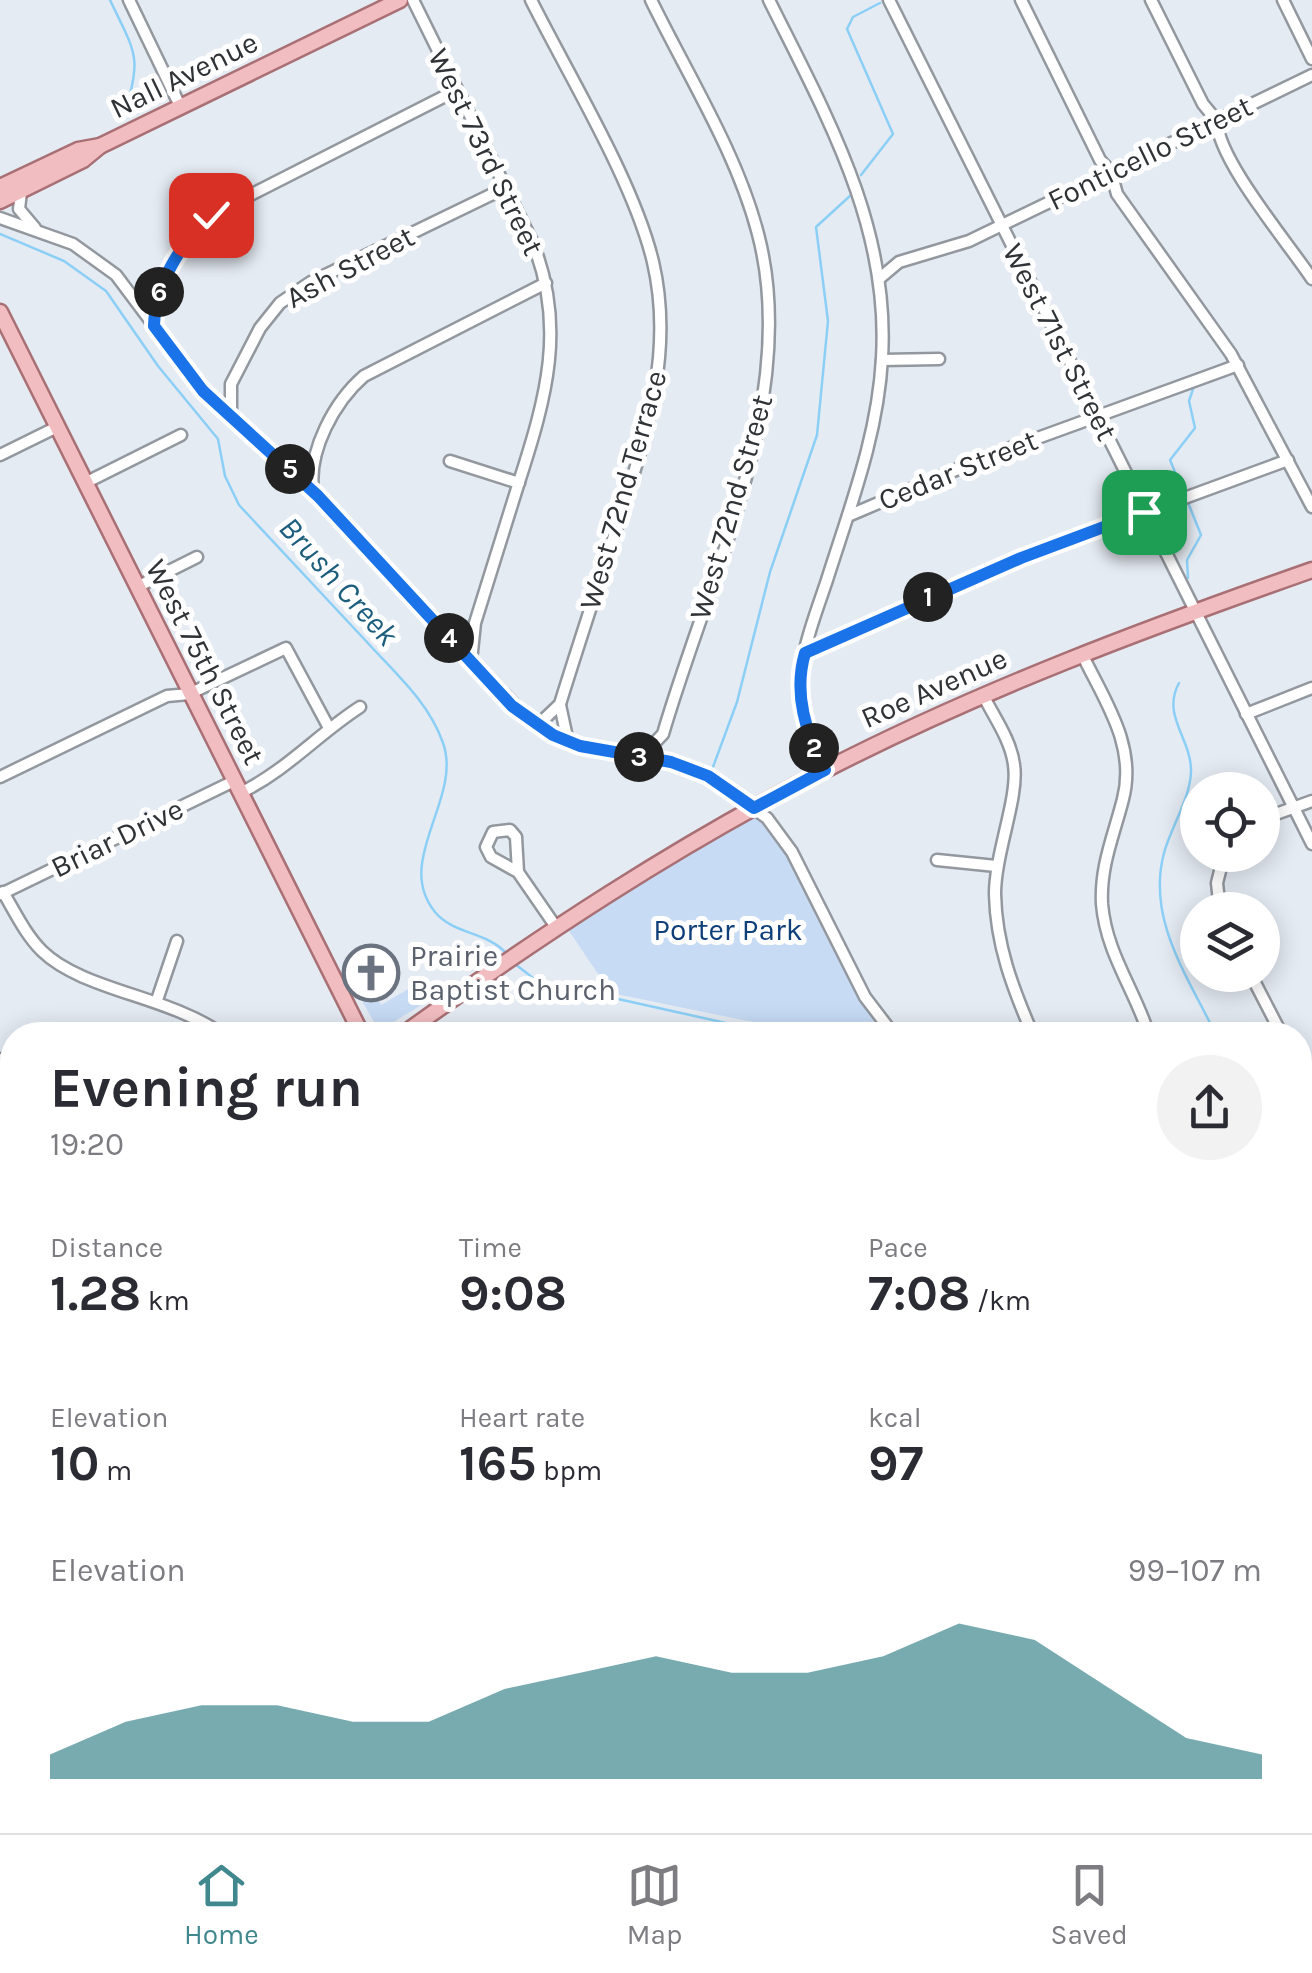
<!DOCTYPE html>
<html lang="en">
<head>
<meta charset="utf-8">
<style>
	:root { --surface:#fff; --page:#f2f2f3; --text:#2b2b33; --muted:#7c7c81; --line:#e1e1e2; --accent:#40888e }
	body { margin:0; font-family:Karla,sans-serif; background:var(--page); color:var(--text); height:100vh; display:flex; flex-direction:column; font-size:38px; white-space:nowrap }
	* { box-sizing:border-box; margin:0 }
	p { font-size:32px; color:var(--muted) }
	.icon { flex:none; width:55px; height:55px; fill:none; stroke:currentColor; stroke-width:2; stroke-linecap:round; stroke-linejoin:round }
	.map { position:relative; flex:1; overflow:hidden }
	.side { position:absolute; left:0px; top:1022px; width:1312px; height:812px; display:flex; flex-direction:column; background:var(--surface); border-radius:40px 40px 0 0; box-shadow:0 5px 25px #0003 }
	.side>* { flex:none }
	.tools { position:absolute; left:1180px; top:772px; display:grid; gap:20px }
	.tools a { display:grid; place-items:center; width:100px; height:100px; border-radius:50%; background:var(--surface); box-shadow:0 5px 25px #0003; font-size:50px }
	.pin { position:absolute; display:grid; place-items:center; width:85px; height:85px; color:#fff; margin:-42px; border-radius:20px; box-shadow:0 5px 15px #0006 }
	.km { position:absolute; width:50px; height:50px; margin:-25px; border-radius:50%; background:#222; color:#fff; font-size:28px; line-height:50px; text-align:center }
	.round { display:grid; place-items:center; flex:none; width:105px; height:105px; border-radius:52px; background:var(--page) }
	.head { display:flex; align-items:center; justify-content:space-between; height:170px; padding:0 50px }
	h1 { font-size:55px; font-weight:700; line-height:75px }
	.stats { display:grid; grid-template-columns:repeat(3,1fr); gap:15px; height:170px; padding:10px 50px }
	.stats div { display:grid; align-content:center }
	.stats b { font-size:50px; font-weight:700 }
	.stats small { font-size:28px; font-weight:400 }
	.stats p { font-size:28px }
	.chart { height:280px; padding:20px 50px }
	.chart p { display:flex; justify-content:space-between }
	.chart svg { width:100%; height:180px; margin-top:10px; fill:var(--accent); opacity:.7 }
	.dock { display:flex; justify-content:space-around; align-items:center; height:140px; border-top:2px solid var(--line); background:var(--surface); font-size:28px; color:var(--muted) }
	.dock a { display:grid; justify-items:center; gap:5px }
	.dock .on { color:var(--accent) }
	.map>svg:first-child { display:block }
	.green { fill:#c7dbf5 }
	.lines { fill:none; stroke-linecap:round; stroke-linejoin:round }
	.stream { stroke:#8ccff6; stroke-width:2.5 }
	.minor-casing { stroke:#93989f; stroke-width:15 }
	.major-casing { stroke:#a87074; stroke-width:19 }
	.minor { stroke:#fff; stroke-width:10 }
	.major { stroke:#f2bdc0; stroke-width:14 }
	.route-casing { stroke:#fff; stroke-width:20 }
	.route { stroke:#1a73e8; stroke-width:12 }
	.labels { text-anchor:middle; stroke-width:10; stroke-linejoin:round; paint-order:stroke }
	.street-label { font-size:30px; fill:#303336; stroke:#fff }
	.park-label { font-size:30px; fill:#0f3f79; stroke:#fff }
	.worship-label { font-size:30px; fill:#5b616d; stroke:#fff; text-anchor:start }
	.water-label { font-size:32px; font-style:italic; fill:#1d5e7f; stroke:#fff }
</style>
</head>
<body>
<div class="map">
<svg width="1312" height="1833" viewBox="0 0 1312 1833">
	<rect width="100%" height="100%" fill="#e5ebf3"/>
	<g class="green">
		<path d="M757 818C808 860 839 977 886 1035H816L611 993 567 928 745 820Z"/>
		<path d="M346 958 358 985 369 980 381 1005 422 981 431 999 379 1031 342 965Z"/>
		<path d="M12 1760V1822H232L237 1833H0V1766Z"/>
	</g>
	<g class="lines">
		<g class="stream">
			<path d="M110 0C135 53 143 56 124 115"/>
			<path d="M861 175 893 134 847 29 853 17 880 3"/>
			<path d="M0 234 64 261 106 291 158 366 218 439 225 476 239 505C281 550 323 595 365 640 394 672 429 702 443 743 463 798 393 861 435 912 454 935 487 931 507 954"/>
			<path d="M1183 491 1170 460 1195 428 1189 401 1193 389"/>
			<path d="M1188 578 1187 560 1201 535 1189 505"/>
			<path d="M1179 683C1161 716 1192 739 1191 772 1190 799 1171 827 1164 853 1146 920 1189 978 1216 1035"/>
			<path d="M713 767 737 702 770 572 817 435 828 321 816 227 851 195"/>
			<path d="M515 964 537 981 780 1035"/>
			<path d="M1300 1152 1312 1153"/>
		</g>
		<g class="minor-casing">
			<g id="minor">
				<path d="M129 0 181 108"/>
				<path d="M413 0 532 241C567 326 546 398 519 482 504 529 490 576 475 623L471 661"/>
				<path d="M531 0C569 76 634 182 653 262 675 356 644 441 616 530 597 588 578 646 560 704L537 726"/>
				<path d="M769 0C826 115 890 226 882 358 878 435 850 507 827 580 815 616 800 652 800 690 801 719 812 745 825 770"/>
				<path d="M889 0 1312 844"/>
				<path d="M1021 0 1100 160 1111 172 1117 194 1231 354 1312 507"/>
				<path d="M1151 0 1203 104 1217 121C1217 159 1289 244 1312 279"/>
				<path d="M1283 0 1312 59"/>
				<path d="M21 192 19 209 35 228"/>
				<path d="M0 218 73 244 116 275 203 391 318 495 526 717 580 746 671 763 708 776 767 818 792 852 865 997 894 1035"/>
				<path d="M880 278 899 262 969 241 1312 75"/>
				<path d="M154 326C155 284 181 243 211 215L457 90"/>
				<path d="M882 360 939 359"/>
				<path d="M231 418V384L260 328 280 303 311 282 505 188"/>
				<path d="M0 455 57 427"/>
				<path d="M450 461 519 483"/>
				<path d="M85 483 181 435"/>
				<path d="M313 490C308 451 334 402 364 376L546 283"/>
				<path d="M848 516 991 455 1238 365"/>
				<path d="M137 587 197 557"/>
				<path d="M805 653 1021 558 1288 460"/>
				<path d="M1082 654C1104 700 1137 745 1123 799 1114 835 1100 866 1102 904 1106 953 1135 990 1149 1035"/>
				<path d="M983 695C994 717 1011 740 1014 765 1019 797 995 853 995 894 996 945 1013 989 1033 1035"/>
				<path d="M560 705 568 742"/>
				<path d="M1246 714 1312 688"/>
				<path d="M641 757 663 734C708 579 801 396 758 234 737 153 688 76 651 0"/>
				<path d="M0 777 167 696 189 694 286 648 329 728"/>
				<path d="M240 793C286 771 318 734 360 707"/>
				<path d="M1262 819 1312 801"/>
				<path d="M937 860 996 866"/>
				<path d="M518 872 516 837 510 830 493 832 486 847 491 857 518 872 556 927"/>
				<path d="M3 892C15 912 25 934 42 951 83 991 170 996 223 1035"/>
				<path d="M1 894 234 781"/>
				<path d="M1220 910 1217 883 1224 855"/>
				<path d="M1251 975 1282 1035"/>
				<path d="M157 1000 177 941"/>
				<path d="M0 1059 12 1063"/>
				<path d="M1300 1109 1312 1126"/>
				<path d="M0 1175 12 1184"/>
				<path d="M1300 1220 1312 1221"/>
				<path d="M1300 1308 1312 1278"/>
				<path d="M5 1500 12 1515"/>
				<path d="M0 1763 12 1757"/>
				<path d="M878 1822 883 1833"/>
				<path d="M1097 1822 1102 1833"/>
				<path d="M1299 1822 1304 1833"/>
			</g>
		</g>
		<g class="major-casing">
			<g id="major">
				<path d="M0 187 78 150 100 146"/>
				<path d="M0 201 83 160 100 146 400 0"/>
				<path d="M0 312 362 1035"/>
				<path d="M402 1035C538 937 677 845 827 769 983 689 1147 628 1312 570"/>
				<path d="M0 1374 12 1368"/>
				<path d="M1300 1650 1312 1644"/>
				<path d="M755 1822 760 1833"/>
				<path d="M927 1833 948 1822"/>
			</g>
		</g>
		<use href="#minor" class="minor"/>
		<use href="#major" class="major"/>
	</g>
	<g class="lines">
		<g class="route-casing">
			<path id="route" d="M211 215C181 243 155 284 154 326L203 391 318 496 512 706 553 735 580 746 671 762 708 776 754 808 825 770C806 733 793 694 805 653L1021 558 1144 512"/>
		</g>
		<use href="#route" class="route"/>
	</g>
	<defs>
		<g id="church-ring" transform="scale(2.875)"><circle r="9.5" fill="#fff" stroke="#6b7280" stroke-width="1.5"/><path d="M-1.2-6h2.4v3.5h3.3v2.4h-3.3V6h-2.4V-.1h-3.3v-2.4h3.3Z" fill="#6b7280"/></g>
	</defs>
	<g fill-rule="evenodd">
		<use href="#church-ring" x="371" y="973"/>
	</g>
	<g class="labels">
		<g class="street-label">
			<text transform="translate(184 75) rotate(-26)" y="10">Nall Avenue</text>
			<text transform="translate(486 152) rotate(64)" y="10">West 73rd Street</text>
			<text transform="translate(1150 153) rotate(-26)" y="10">Fonticello Street</text>
			<text transform="translate(350 267) rotate(-28)" y="10">Ash Street</text>
			<text transform="translate(1060 342) rotate(63)" y="10">West 71st Street</text>
			<text transform="translate(958 470) rotate(-22)" y="10">Cedar Street</text>
			<text transform="translate(623 490) rotate(-74)" y="10">West 72nd Terrace</text>
			<text transform="translate(731 507) rotate(-74)" y="10">West 72nd Street</text>
			<text transform="translate(205 662) rotate(63)" y="10">West 75th Street</text>
			<text transform="translate(934 688) rotate(-24)" y="10">Roe Avenue</text>
			<text transform="translate(117 838) rotate(-26)" y="10">Briar Drive</text>
		</g>
		<g class="park-label">
			<text x="728" y="940">Porter Park</text>
		</g>
		<g class="worship-label">
			<text x="410" y="966">Prairie<tspan x="410" dy="34">Baptist Church</tspan></text>
		</g>
		<g class="water-label">
			<text transform="translate(339 581) rotate(48)" y="11">Brush Creek</text>
		</g>
	</g>
</svg>
<div class="tools">
<a><svg class="icon" aria-label="locate" viewBox="0 0 24 24"><circle cx="12" cy="12" r="6"/><path d="M12 2v4M12 18v4M2 12h4M18 12h4"/></svg></a>
<a><svg class="icon" aria-label="layers" viewBox="0 0 24 24"><path d="M12 4l9 5-9 5-9-5zM3 14l9 5 9-5"/></svg></a>
</div>
<div class="pin" style="left:1144px;top:512px;background:#1e9e55"><svg class="icon" aria-label="arrive" viewBox="0 0 24 24"><path d="M6 21V4h12l-3 4 3 4H6"/></svg></div>
<div class="pin" style="left:211px;top:215px;background:#d93025"><svg class="icon" aria-label="check" viewBox="0 0 24 24"><path d="M5 12l5 5 9-10"/></svg></div>
<b class="km" style="left:928px;top:597px">1</b>
<b class="km" style="left:814px;top:748px">2</b>
<b class="km" style="left:639px;top:757px">3</b>
<b class="km" style="left:449px;top:638px">4</b>
<b class="km" style="left:290px;top:469px">5</b>
<b class="km" style="left:159px;top:292px">6</b>
<section class="side">
<div class="head"><div><h1>Evening run</h1><p>19:20</p></div><a class="round"><svg class="icon" aria-label="share" viewBox="0 0 24 24"><path d="M12 15V3M7 8l5-5 5 5M5 13v7h14v-7"/></svg></a></div>
<div class="stats">
<div><p>Distance</p><b>1.28<small> km</small></b></div>
<div><p>Time</p><b>9:08</b></div>
<div><p>Pace</p><b>7:08<small> /km</small></b></div>
</div>
<div class="stats">
<div><p>Elevation</p><b>10<small> m</small></b></div>
<div><p>Heart rate</p><b>165<small> bpm</small></b></div>
<div><p>kcal</p><b>97</b></div>
</div>
<div class="chart"><p><span>Elevation</span>99–107 m</p>
<svg viewBox="0 0 160 44" preserveAspectRatio="none"><path d="M0 44V38L10 30L20 26L30 26L40 30L50 30L60 22L70 18L80 14L90 18L100 18L110 14L120 6L130 10L140 22L150 34L160 38V44z"/></svg>
</div>
</section>
</div>
<nav class="dock">
<a class="on"><svg class="icon" aria-label="home" viewBox="0 0 24 24"><path d="M3 11l9-7 9 7M6 9v11h12V9"/></svg>Home</a>
<a><svg class="icon" aria-label="map" viewBox="0 0 24 24"><path d="M3 6l6-2 6 2 6-2v14l-6 2-6-2-6 2zM9 4v14M15 6v14"/></svg>Map</a>
<a><svg class="icon" aria-label="saved" viewBox="0 0 24 24"><path d="M7 4h10v16l-5-4-5 4z"/></svg>Saved</a>
</nav>
</body>
</html>
